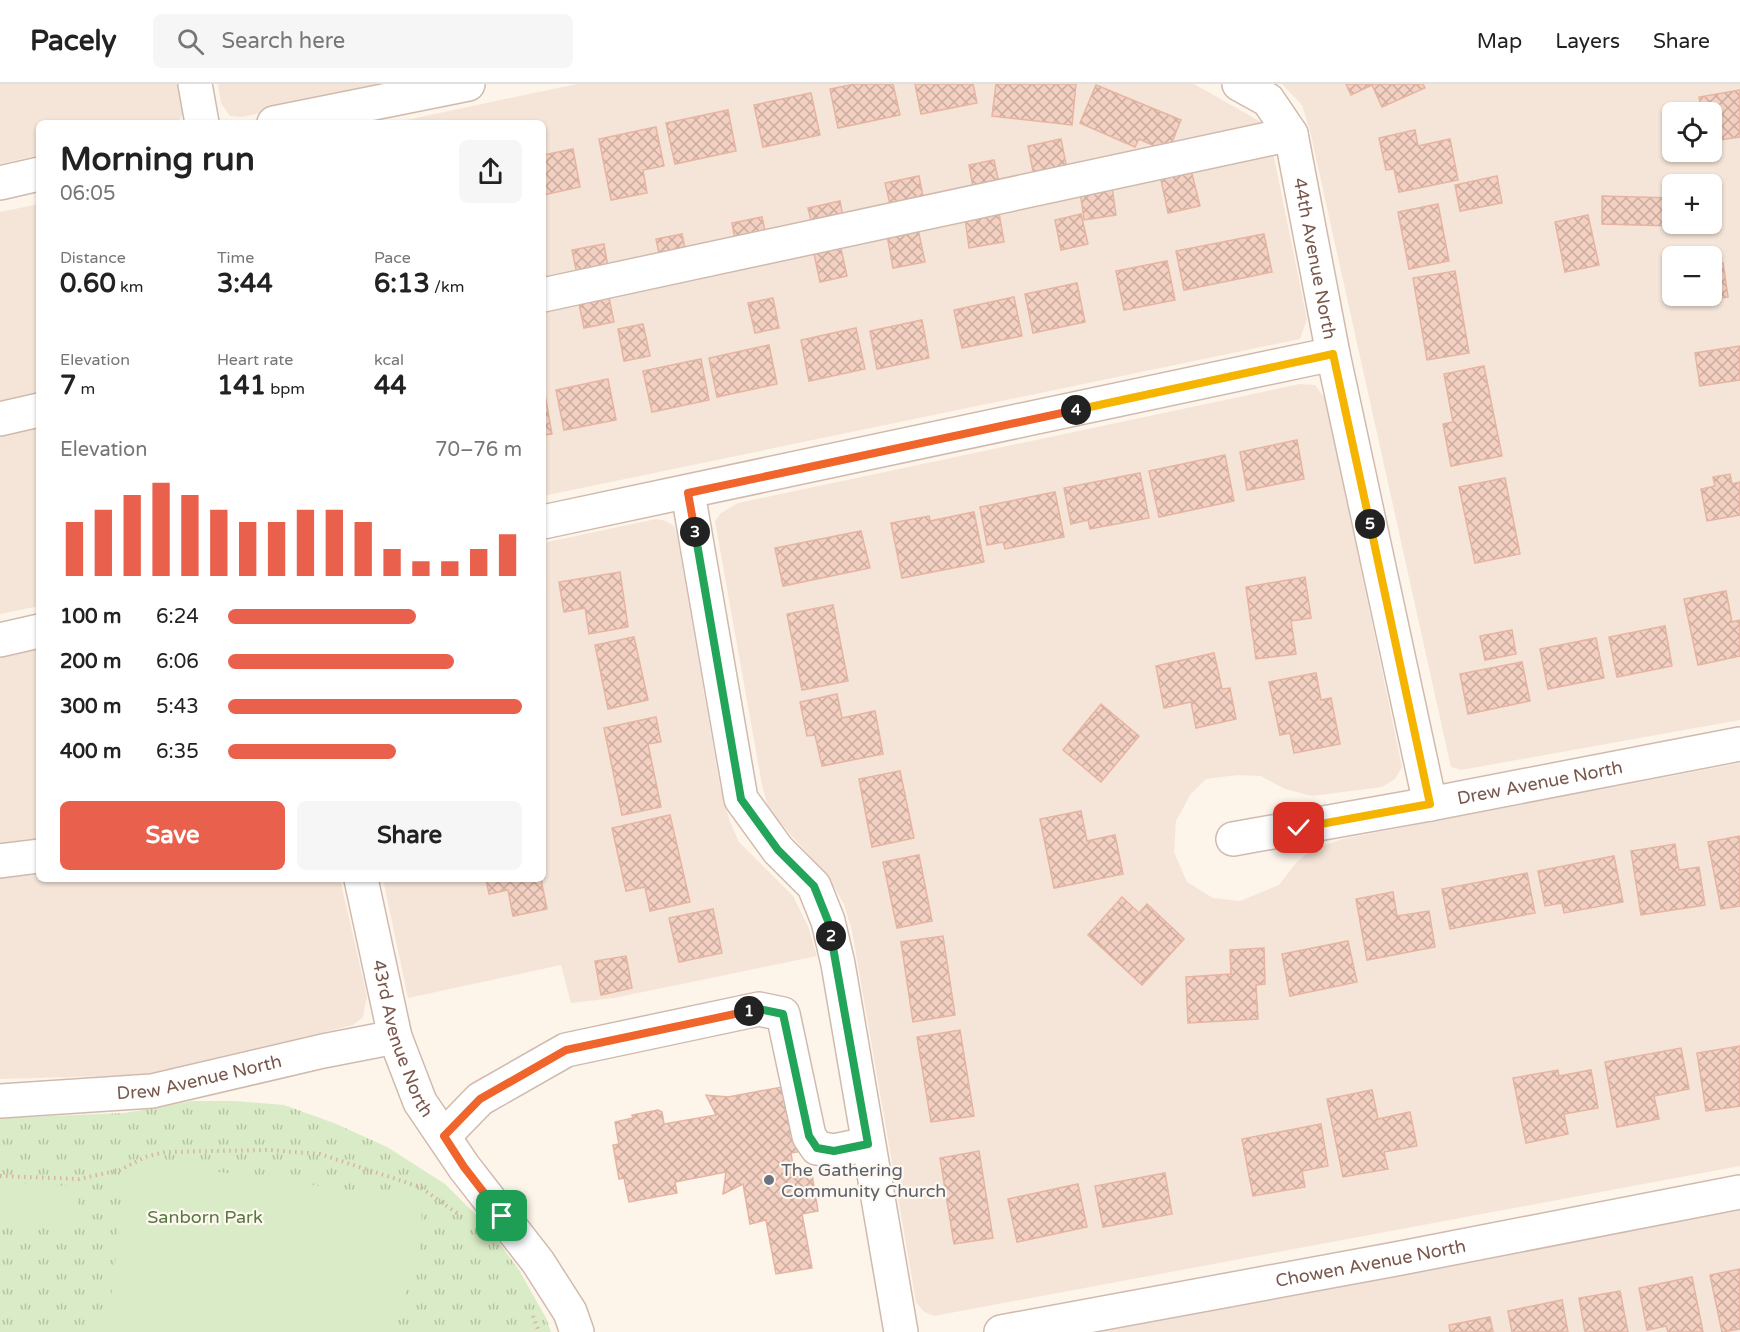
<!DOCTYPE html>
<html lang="en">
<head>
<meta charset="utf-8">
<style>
	:root { --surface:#fff; --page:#f6f6f6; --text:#222; --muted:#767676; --line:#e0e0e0; --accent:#e9604d }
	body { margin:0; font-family:"Varela Round",sans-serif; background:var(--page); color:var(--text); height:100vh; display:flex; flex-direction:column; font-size:22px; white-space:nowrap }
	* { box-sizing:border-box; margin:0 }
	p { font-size:20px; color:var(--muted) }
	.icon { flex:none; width:33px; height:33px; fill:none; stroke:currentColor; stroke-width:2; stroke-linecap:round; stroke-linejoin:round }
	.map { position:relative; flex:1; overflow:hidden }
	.sheet { position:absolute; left:36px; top:36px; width:510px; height:762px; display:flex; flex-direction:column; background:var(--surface); border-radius:9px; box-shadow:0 2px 4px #0004 }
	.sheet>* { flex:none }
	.tools { position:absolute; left:1662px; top:18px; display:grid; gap:12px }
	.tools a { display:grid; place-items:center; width:60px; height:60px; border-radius:9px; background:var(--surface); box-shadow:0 2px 4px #0004; font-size:30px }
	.pin { position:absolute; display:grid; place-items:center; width:51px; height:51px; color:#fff; margin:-26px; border-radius:12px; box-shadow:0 3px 9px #0006 }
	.km { position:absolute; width:30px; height:30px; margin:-15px; border-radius:50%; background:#222; color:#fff; font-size:16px; line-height:30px; text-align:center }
	.round { display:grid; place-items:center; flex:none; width:63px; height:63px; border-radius:9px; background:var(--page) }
	.overview { display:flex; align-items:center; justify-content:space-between; height:102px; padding:0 24px }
	h1 { font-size:33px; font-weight:800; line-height:45px }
	.stats { display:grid; grid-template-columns:repeat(3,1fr); gap:9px; height:102px; padding:6px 24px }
	.stats div { display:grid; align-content:center }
	.stats b { font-size:26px; font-weight:800 }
	.stats small { font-size:16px; font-weight:400 }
	.stats p { font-size:16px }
	.chart { height:168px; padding:12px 24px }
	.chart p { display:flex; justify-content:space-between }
	.chart svg { width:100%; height:108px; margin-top:6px; stroke:var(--accent); stroke-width:6 }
	.cta { display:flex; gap:12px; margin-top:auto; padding:12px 24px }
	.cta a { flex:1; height:69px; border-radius:9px; background:var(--accent); color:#fff; font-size:24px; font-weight:800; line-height:69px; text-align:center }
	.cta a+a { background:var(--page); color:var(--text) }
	ul { padding:0 24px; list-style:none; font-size:20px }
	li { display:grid; grid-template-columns:96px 72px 1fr; align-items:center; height:45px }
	li i { height:15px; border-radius:8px; background:var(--accent) }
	header { display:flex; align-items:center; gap:36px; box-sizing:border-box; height:84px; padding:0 30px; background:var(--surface); border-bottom:2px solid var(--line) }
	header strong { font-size:28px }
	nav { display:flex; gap:33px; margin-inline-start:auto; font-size:21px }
	.search { width:420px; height:54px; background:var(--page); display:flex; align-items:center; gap:15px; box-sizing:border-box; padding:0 21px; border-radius:9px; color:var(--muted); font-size:22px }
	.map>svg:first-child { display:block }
	.residential { fill:#f5e5d8; fill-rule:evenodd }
	.grass { fill:url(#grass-tufts) }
	.garden { fill:#daecc7 }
	.building { fill:url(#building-cross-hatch); stroke:#e7b4a1; stroke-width:1.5 }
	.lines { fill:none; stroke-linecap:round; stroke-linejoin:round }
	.minor-casing { stroke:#d0baae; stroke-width:36 }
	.path { stroke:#d9b3a3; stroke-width:4; stroke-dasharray:1.5 4.5; stroke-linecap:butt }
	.minor { stroke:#fff; stroke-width:33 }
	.split-1-casing { stroke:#fff; stroke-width:12 }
	.split-2-casing { stroke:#fff; stroke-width:12 }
	.split-3-casing { stroke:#fff; stroke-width:12 }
	.split-4-casing { stroke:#fff; stroke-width:12 }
	.split-5-casing { stroke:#fff; stroke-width:12 }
	.split-6-casing { stroke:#fff; stroke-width:12 }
	.split-1 { stroke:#f0652b; stroke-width:8 }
	.split-2 { stroke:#22a559; stroke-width:8 }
	.split-3 { stroke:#22a559; stroke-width:8 }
	.split-4 { stroke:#f0652b; stroke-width:8 }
	.split-5 { stroke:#f5b400; stroke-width:8 }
	.split-6 { stroke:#f5b400; stroke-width:8 }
	.worship-dot { fill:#6b7280; stroke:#fff8f1; stroke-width:2 }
	.labels { text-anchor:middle; stroke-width:4.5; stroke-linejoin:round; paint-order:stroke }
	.street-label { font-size:18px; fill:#79574c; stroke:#fff8f1 }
	.worship-label { font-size:18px; fill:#5b616d; stroke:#fff8f1; text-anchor:start }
	.park-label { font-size:18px; fill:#577a40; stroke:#fff8f1 }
</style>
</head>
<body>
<header>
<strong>Pacely</strong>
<div class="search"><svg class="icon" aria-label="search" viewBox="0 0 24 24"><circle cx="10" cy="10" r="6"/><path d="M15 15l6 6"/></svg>Search here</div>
<nav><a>Map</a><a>Layers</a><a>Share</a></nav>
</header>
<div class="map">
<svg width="1740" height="1248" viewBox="0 0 1740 1248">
	<defs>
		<pattern id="grass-tufts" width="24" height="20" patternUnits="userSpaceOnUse" patternTransform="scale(1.5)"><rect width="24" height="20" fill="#daecc7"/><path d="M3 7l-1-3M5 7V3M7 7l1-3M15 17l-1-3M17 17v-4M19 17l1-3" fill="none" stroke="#b6c2a4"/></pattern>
		<pattern id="building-cross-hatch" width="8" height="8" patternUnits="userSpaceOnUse" patternTransform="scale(1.5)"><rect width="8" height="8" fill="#f3d0c1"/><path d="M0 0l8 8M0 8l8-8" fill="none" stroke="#caac9f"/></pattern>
	</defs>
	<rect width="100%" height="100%" fill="#fdf4ea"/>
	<g class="residential">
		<path d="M0 0H178L183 25 182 32 177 39H39V71L0 80Z"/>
		<path d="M218 0H395L242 33 230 32 221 19Z"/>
		<path d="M577 0H1194L1261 38 1270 54 1307 235 1300 255 543 412V39H392Z"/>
		<path d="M1282 0H1740V636L1461 686 1451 683 1310 47 1302 21ZM1672 28H1712V68H1672ZM1672 100H1712V140H1672ZM1672 172H1712V212H1672Z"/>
		<path d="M39 120V522L0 530V128Z"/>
		<path d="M1300 300 1315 301 1325 314 1402 683 1395 695 1382 703 1312 712 1285 705 1261 692 1237 691 1206 695 1190 711 1176 737 1174 768 1187 798 1213 814 1240 817 1279 801 1296 779 1311 766 1342 755 1740 679V1082L934 1232 924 1228 916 1218 852 847 844 820 828 793 769 726 762 701 715 437 721 429 738 419Z"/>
		<path d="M656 435 666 437 674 442 677 452 720 702 730 738 739 758 793 812 808 842 817 872 614 914 571 919 561 881 408 914 383 795H543V459Z"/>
		<path d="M39 559V795H340L367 912 363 933 353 941 151 991 0 995V567Z"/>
		<path d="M1740 1122V1248H1070Z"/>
	</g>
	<path class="grass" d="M192 1017H235L284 1021 334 1039 387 1063 445 1100 486 1141 519 1186 546 1234 551 1248H0V1034L125 1029Z"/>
	<g class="garden">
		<path d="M146 1078 420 1116C421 1126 422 1135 422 1145 421 1171 401 1226 387 1248H107L125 1092Z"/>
		<path d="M0 1099 78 1102 77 1143 0 1140Z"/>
	</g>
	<g class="building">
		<path d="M855 0H893L900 31 838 44 830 5Z"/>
		<path d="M915 0H973L977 19 921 30Z"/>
		<path d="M996 0H1076L1072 41 992 32Z"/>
		<path d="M1346 0H1423L1425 4 1382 23 1372 1 1351 11Z"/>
		<path d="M1096 1 1181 36 1168 68 1139 55 1135 63 1080 39Z"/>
		<path d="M1740 6V53L1712 57V28H1702L1699 13Z"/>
		<path d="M811 9 820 51 763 63 754 21Z"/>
		<path d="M728 26 736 67 675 80 666 39Z"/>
		<path d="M656 43 664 82 643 86 647 109 611 116 599 55Z"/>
		<path d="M1415 46 1418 62 1450 55 1458 96 1399 108 1394 85 1386 86 1379 54Z"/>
		<path d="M1061 55 1068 90 1035 97 1028 62Z"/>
		<path d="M573 65 580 103 543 111V71Z"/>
		<path d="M994 76 1000 104 974 109 969 81Z"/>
		<path d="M1191 86 1200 122 1168 129 1160 91Z"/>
		<path d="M919 92 925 122 892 129 885 99Z"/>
		<path d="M1497 92 1502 119 1460 127 1455 101Z"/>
		<path d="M1112 103 1116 131 1084 136 1080 107Z"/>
		<path d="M1602 112 1672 114 1671 142 1602 140Z"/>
		<path d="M840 117 844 139 813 145 808 124Z"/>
		<path d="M1438 120 1449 177 1409 185 1398 128Z"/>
		<path d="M999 129 1004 158 969 164 965 134Z"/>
		<path d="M1081 130 1088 160 1061 166 1055 136Z"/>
		<path d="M1588 131 1599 181 1565 188 1555 138Z"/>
		<path d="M762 133 767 156 736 162 732 139Z"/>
		<path d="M918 145 925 178 893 184 887 151Z"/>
		<path d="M682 150 686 169 660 174 656 155Z"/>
		<path d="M1264 150 1272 188 1184 206 1176 167Z"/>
		<path d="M604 160 609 189 578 195 572 166Z"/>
		<path d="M840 160 847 192 820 198 813 165Z"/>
		<path d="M1167 177 1175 216 1124 226 1116 187Z"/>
		<path d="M1723 179 1728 213 1685 220 1684 212H1712V181Z"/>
		<path d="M1455 187 1469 269 1427 276 1413 194Z"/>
		<path d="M1077 199 1085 238 1033 249 1025 210Z"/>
		<path d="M608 209 614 238 584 244 578 215Z"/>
		<path d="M1014 213 1022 252 962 264 954 226Z"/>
		<path d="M773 214 779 244 755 249 748 219Z"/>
		<path d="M922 236 929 274 877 285 870 247Z"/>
		<path d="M643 240 650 272 624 277 618 245Z"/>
		<path d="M856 244 865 285 809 297 801 256Z"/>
		<path d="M769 261 777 300 717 313 709 274Z"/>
		<path d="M1740 262V296L1700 302 1695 269Z"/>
		<path d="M701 275 709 316 652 328 643 287Z"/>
		<path d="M1484 282 1502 372 1451 382 1443 340 1453 338 1444 290Z"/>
		<path d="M608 295 616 336 564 346 556 306Z"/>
		<path d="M543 299 552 350 543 351Z"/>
		<path d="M1297 356 1304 395 1247 406 1240 368Z"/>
		<path d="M1225 371 1234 417 1159 433 1149 387Z"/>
		<path d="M1140 389 1149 434 1090 445 1088 436 1071 440 1064 404Z"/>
		<path d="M1730 390 1732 400 1740 398V431L1707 437 1701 405 1715 402 1713 393Z"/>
		<path d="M1505 394 1520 470 1475 479 1459 403Z"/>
		<path d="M1055 408 1064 453 1005 465 1003 458 987 461 980 423Z"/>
		<path d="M974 428 984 478 902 494 891 439 929 432 930 437Z"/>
		<path d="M861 447 870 484 783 502 775 464Z"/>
		<path d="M620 488 628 543 589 550 585 524 564 528 559 498Z"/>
		<path d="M1305 493 1311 534 1291 537 1296 570 1256 575 1246 503Z"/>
		<path d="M1726 507 1732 538 1740 536V572L1698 581 1684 515Z"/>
		<path d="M833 521 848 597 802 606 787 530Z"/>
		<path d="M1665 542 1672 582 1617 593 1609 553Z"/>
		<path d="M1512 546 1516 570 1485 576 1480 552Z"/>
		<path d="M634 553 648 616 608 625 595 561Z"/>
		<path d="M1596 554 1604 594 1548 605 1540 565Z"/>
		<path d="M1214 569 1222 605 1230 604 1236 635 1196 644 1191 618 1164 624 1156 582Z"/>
		<path d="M1522 578 1530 617 1468 630 1460 590Z"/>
		<path d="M1316 589 1321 616 1331 614 1340 660 1294 669 1290 649 1280 651 1269 598Z"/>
		<path d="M837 610 842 634 875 627 883 670 822 682 815 651 807 652 800 618Z"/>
		<path d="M1101 620 1139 652 1101 698 1063 666Z"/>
		<path d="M656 633 661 658 648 660 661 723 622 731 604 644Z"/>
		<path d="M900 687 914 754 872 763 859 695Z"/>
		<path d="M1081 727 1087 757 1115 751 1123 790 1054 804 1040 735Z"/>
		<path d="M670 731 690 818 650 827 645 803 626 807 612 744Z"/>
		<path d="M1740 752V822L1721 825 1708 758Z"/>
		<path d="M1675 760 1679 786 1699 783 1705 821 1641 831 1631 767Z"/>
		<path d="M919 771 932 837 897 844 883 778Z"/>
		<path d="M1614 772 1623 818 1564 829 1562 819 1545 822 1538 787Z"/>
		<path d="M1527 789 1535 829 1450 845 1442 805Z"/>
		<path d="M486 795H541L547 825 513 832 508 806 489 810Z"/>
		<path d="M1393 808 1397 832 1429 827 1435 863 1367 876 1356 815Z"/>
		<path d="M1122 813 1139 829 1147 820 1184 855 1142 901 1088 851Z"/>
		<path d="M713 825 722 869 679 878 669 834Z"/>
		<path d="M943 852 955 931 913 938 901 858Z"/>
		<path d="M1348 857 1357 898 1290 912 1282 870Z"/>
		<path d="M1264 864 1265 900 1256 901 1258 935 1188 939 1186 893 1231 890 1230 866Z"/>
		<path d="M626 872 632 904 601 911 595 877Z"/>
		<path d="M960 946 974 1032 931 1038 917 953Z"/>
		<path d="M1740 962V1022L1706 1027 1697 969Z"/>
		<path d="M1681 964 1689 1005 1654 1012 1659 1035 1617 1043 1605 978Z"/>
		<path d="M1558 986 1559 992 1591 986 1598 1024 1564 1030 1568 1050 1526 1059 1513 994Z"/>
		<path d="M782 1003 787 1030 792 1029 796 1047 789 1049 790 1055 800 1053 803 1067 791 1069 795 1093 812 1090 818 1127 802 1130 812 1184 776 1190 766 1136 750 1140 743 1100 723 1110 726 1088 675 1098 677 1109 629 1118 624 1094 619 1095 613 1061 619 1060 615 1038 633 1034 632 1031 658 1026 662 1028 664 1040 716 1031 706 1011 728 1013Z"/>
		<path d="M1372 1006 1378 1035 1410 1028 1417 1062 1384 1068 1388 1085 1343 1093 1327 1015Z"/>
		<path d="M1321 1040 1328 1082 1302 1087 1305 1103 1253 1112 1242 1055Z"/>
		<path d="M979 1067 993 1154 954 1160 940 1074Z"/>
		<path d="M1165 1089 1172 1130 1103 1143 1095 1102Z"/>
		<path d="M1078 1100 1087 1143 1017 1158 1008 1115Z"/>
		<path d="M1740 1185V1245L1722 1248 1710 1191Z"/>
		<path d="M1692 1193 1703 1248H1668L1666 1242 1647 1246 1639 1204Z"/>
		<path d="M1620 1207 1628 1248H1585L1579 1214Z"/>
		<path d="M1562 1216 1568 1248H1512L1508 1227Z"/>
		<path d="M1490 1233 1493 1248H1450L1449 1241Z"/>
	</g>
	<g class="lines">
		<g class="minor-casing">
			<g id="minor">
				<path d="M195 0 202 39"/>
				<path id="s1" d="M1239 0 1268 16 1291 50 1333 270 1430 720"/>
				<path d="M274 39 468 0"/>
				<path d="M0 99 39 90"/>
				<path d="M543 211 1291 50"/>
				<path d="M0 335 39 326"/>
				<path d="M688 409 741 715 778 766 814 802 828 837 838 880 901 1248"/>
				<path d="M543 438 1333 270"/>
				<path d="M0 556 39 547"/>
				<path id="s2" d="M1233 755 1430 720 1740 660"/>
				<path d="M0 777 39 772"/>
				<path id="s3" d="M361 795 395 953 420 1018 464 1083 538 1178 570 1228 577 1248"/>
				<path id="s4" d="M0 1017 152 1007 323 967 395 953"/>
				<path d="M444 1052 480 1015 566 966 759 925 783 930 809 1052 817 1064 834 1067 868 1060"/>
				<path id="s5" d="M1001 1248 1401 1174 1740 1108"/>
			</g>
		</g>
		<g class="path">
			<path d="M0 1092 79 1095 120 1086 145 1073 165 1068 268 1066 320 1070 420 1103 461 1132"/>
			<path d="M533 1232 539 1248"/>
		</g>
		<use href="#minor" class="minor"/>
	</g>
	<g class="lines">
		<g class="split-1-casing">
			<path id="split-1" d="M502 1132 464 1083 444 1052 480 1015 566 966 749 927"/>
		</g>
		<g class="split-2-casing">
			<path id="split-2" d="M749 927 759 925 783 930 809 1052 817 1064 834 1067 868 1060 831 852"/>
		</g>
		<g class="split-3-casing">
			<path id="split-3" d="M695 448 741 715 778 766 814 802 828 837 831 852"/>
		</g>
		<g class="split-4-casing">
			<path id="split-4" d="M695 448 688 409 1076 326"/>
		</g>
		<g class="split-5-casing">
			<path id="split-5" d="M1076 326 1333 270 1370 440"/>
		</g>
		<g class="split-6-casing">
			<path id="split-6" d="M1299 744 1430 720 1370 440"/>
		</g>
		<use href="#split-1" class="split-1"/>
		<use href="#split-2" class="split-2"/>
		<use href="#split-3" class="split-3"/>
		<use href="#split-4" class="split-4"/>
		<use href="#split-5" class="split-5"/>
		<use href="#split-6" class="split-6"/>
	</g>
	<circle class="worship-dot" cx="769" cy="1096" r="6"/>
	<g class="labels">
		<g class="street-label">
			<text dy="6" stroke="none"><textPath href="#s1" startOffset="201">44th Avenue North</textPath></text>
			<text dy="6" stroke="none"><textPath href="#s2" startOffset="312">Drew Avenue North</textPath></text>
			<text dy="6" stroke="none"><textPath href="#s3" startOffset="165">43rd Avenue North</textPath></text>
			<text dy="6" stroke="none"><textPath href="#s4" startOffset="201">Drew Avenue North</textPath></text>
			<text dy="6" stroke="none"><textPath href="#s5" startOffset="376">Chowen Avenue North</textPath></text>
		</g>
		<g class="worship-label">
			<text x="781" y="1092">The Gathering<tspan x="781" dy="21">Community Church</tspan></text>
		</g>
		<g class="park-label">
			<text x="205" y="1139">Sanborn Park</text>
		</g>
	</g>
</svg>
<div class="tools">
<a><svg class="icon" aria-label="locate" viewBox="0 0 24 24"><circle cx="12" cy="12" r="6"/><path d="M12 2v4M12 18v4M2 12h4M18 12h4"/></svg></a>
<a>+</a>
<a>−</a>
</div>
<div class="pin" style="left:502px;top:1132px;background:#1e9e55"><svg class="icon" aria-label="arrive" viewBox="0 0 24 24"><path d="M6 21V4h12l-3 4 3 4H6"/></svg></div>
<div class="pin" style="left:1299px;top:744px;background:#d93025"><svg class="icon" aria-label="check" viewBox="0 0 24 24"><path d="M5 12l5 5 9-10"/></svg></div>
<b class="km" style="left:749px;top:927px">1</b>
<b class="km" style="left:831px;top:852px">2</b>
<b class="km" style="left:695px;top:448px">3</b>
<b class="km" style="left:1076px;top:326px">4</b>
<b class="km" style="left:1370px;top:440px">5</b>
<section class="sheet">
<div class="overview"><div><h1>Morning run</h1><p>06:05</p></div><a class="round"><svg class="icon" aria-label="share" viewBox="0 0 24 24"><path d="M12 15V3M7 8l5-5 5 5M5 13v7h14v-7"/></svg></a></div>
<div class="stats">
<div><p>Distance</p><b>0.60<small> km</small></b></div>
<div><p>Time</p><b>3:44</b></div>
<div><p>Pace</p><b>6:13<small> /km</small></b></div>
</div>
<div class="stats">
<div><p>Elevation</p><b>7<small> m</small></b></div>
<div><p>Heart rate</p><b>141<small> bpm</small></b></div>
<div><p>kcal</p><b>44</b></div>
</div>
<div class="chart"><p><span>Elevation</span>70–76 m</p>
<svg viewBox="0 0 160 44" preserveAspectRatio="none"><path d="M5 44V22M15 44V17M25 44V11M35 44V6M45 44V11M55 44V17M65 44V22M75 44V22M85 44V17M95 44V17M105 44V22M115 44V33M125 44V38M135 44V38M145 44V33M155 44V27"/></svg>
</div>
<ul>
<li><b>100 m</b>6:24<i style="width:64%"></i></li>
<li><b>200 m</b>6:06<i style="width:77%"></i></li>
<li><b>300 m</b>5:43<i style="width:100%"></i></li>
<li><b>400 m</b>6:35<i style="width:57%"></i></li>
</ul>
<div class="cta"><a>Save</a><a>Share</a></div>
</section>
</div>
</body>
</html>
